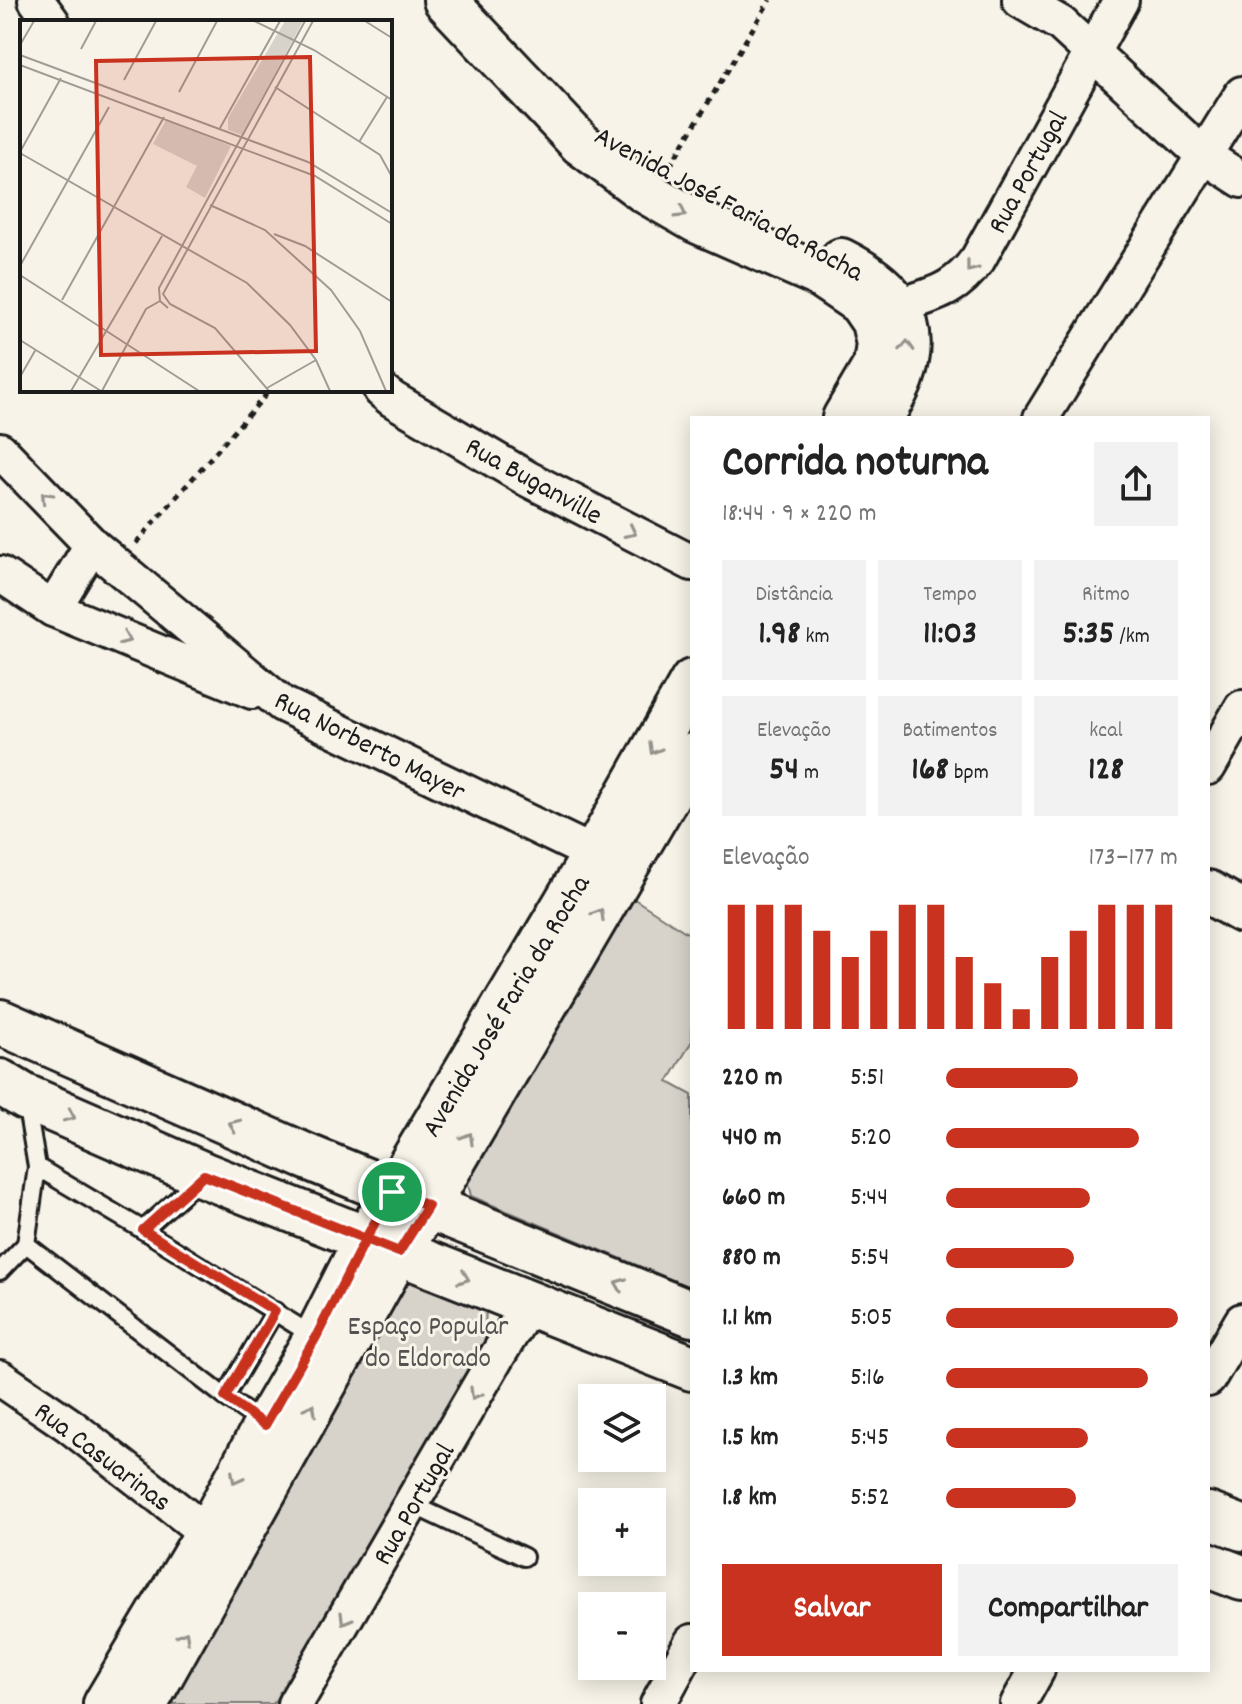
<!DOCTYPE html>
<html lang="pt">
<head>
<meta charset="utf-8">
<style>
	:root { --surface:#fff; --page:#f2f2f2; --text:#222; --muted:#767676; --accent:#c8321e }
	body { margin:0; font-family:Dekko,sans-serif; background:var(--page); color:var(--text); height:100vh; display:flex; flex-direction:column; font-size:30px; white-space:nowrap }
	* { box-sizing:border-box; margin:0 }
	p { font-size:26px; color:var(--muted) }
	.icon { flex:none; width:44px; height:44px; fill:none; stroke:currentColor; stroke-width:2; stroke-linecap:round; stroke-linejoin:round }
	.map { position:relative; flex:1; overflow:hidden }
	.details { position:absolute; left:690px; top:416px; width:520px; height:1256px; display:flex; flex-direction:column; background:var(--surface); border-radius:0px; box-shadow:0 4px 20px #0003 }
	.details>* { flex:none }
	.fabs { position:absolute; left:578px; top:1384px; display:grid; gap:16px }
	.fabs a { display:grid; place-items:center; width:88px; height:88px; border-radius:0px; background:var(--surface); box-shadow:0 4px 20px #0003; font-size:40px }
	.pin { position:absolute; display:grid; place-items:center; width:68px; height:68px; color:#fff; margin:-34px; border:4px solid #fff; border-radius:50%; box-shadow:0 2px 8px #0007 }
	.round { display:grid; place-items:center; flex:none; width:84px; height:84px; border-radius:0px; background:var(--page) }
	.overview { display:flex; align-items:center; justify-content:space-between; height:136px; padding:0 32px }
	h1 { font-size:44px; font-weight:700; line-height:60px }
	.metrics { display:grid; grid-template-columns:repeat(3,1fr); gap:12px; height:136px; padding:8px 32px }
	.metrics div { display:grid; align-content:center; border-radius:0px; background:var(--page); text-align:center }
	.metrics b { font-size:34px; font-weight:700 }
	.metrics small { font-size:22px; font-weight:400 }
	.metrics p { font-size:22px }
	.chart { height:224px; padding:16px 32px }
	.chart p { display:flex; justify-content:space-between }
	.chart svg { width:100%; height:144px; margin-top:8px; stroke:var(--accent); stroke-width:6 }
	.action { display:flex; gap:16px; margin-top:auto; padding:16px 32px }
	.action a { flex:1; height:92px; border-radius:0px; background:var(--accent); color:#fff; font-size:32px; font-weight:700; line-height:92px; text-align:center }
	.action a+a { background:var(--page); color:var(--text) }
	ul { padding:0 32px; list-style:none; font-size:26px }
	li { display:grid; grid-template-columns:128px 96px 1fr; align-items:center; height:60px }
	li i { height:20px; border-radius:10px; background:var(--accent) }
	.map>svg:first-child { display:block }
	.green { fill:#d7d3cb; stroke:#7a7874; stroke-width:2 }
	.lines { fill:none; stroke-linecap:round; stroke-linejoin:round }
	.service-casing { stroke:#1c1c1c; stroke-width:22 }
	.minor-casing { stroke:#1c1c1c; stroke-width:40 }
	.tertiary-casing { stroke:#1c1c1c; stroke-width:48 }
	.secondary-casing { stroke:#1c1c1c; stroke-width:50 }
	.path { stroke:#1c1c1c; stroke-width:5; stroke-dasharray:6 6; stroke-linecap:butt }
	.service { stroke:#f7f3e8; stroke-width:16 }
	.minor { stroke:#f7f3e8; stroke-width:34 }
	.tertiary { stroke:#f7f3e8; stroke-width:42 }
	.secondary { stroke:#f7f3e8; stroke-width:44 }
	.oneway { stroke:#94928c }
	.route-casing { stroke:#fff; stroke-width:16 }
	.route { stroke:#c8321e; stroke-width:10 }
	.labels { text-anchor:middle; stroke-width:6; stroke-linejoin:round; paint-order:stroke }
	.street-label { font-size:28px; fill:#1c1c1c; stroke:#f7f3e8 }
	.park-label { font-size:28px; fill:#545351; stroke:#f7f3e8 }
	.inset-road { fill:none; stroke:#9f9d96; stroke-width:2 }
	.view { fill:#c8321e; fill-opacity:0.15; stroke:#c8321e; stroke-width:4 }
	.inset-edge { fill:none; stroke:#1c1c1c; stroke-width:4 }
</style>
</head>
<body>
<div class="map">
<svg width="1242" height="1704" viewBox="0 0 1242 1704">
	<rect width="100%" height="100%" fill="#f7f3e8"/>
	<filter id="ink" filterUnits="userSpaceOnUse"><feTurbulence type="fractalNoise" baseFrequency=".0125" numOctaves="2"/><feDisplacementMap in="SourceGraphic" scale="16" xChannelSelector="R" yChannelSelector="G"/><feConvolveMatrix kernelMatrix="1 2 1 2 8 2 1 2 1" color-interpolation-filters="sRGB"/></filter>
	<g filter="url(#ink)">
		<g class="green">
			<path d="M628 895 692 936V1041L668 1082 692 1095V1288L471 1196 464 1168Z"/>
			<path d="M405 1261 486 1291 485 1356 273 1704H160Z"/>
		</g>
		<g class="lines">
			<g class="service-casing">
				<g id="service">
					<path d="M26 1102 37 1167 26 1244 225 1397 265 1425"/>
					<path d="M37 1167 143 1230 315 1337"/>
					<path d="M143 1230 202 1177"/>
					<path d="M0 1271 26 1244"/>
					<path d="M225 1397 275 1311"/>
					<path d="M411 1504 524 1557"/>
				</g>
			</g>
			<g class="minor-casing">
				<g id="minor">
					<path d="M36 0 52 22"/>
					<path d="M1020 0 1061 24 1203 155 1242 180"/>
					<path d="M899 306C935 294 955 291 978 259L1121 0"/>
					<path d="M381 390 392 399 528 479 692 563"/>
					<path d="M1041 418 1242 94"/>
					<path d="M0 450 92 545 282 704 594 854"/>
					<path d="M0 574 53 609 252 691"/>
					<path d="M53 609 92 545"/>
					<path d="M1208 767 1242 708"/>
					<path d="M0 1378 69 1425 207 1533"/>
					<path d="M1208 1379 1242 1321"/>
					<path d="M295 1704 496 1358 530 1303"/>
					<path d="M658 1704 692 1642"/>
					<path d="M1018 1704 1037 1670"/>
				</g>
			</g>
			<g class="tertiary-casing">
				<g id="tertiary">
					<path d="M445 0 581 144 644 191 696 221 817 274 860 303 873 322 878 344 875 365 844 418"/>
					<path d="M841 260C893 286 923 320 902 379 897 393 888 406 881 418"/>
					<path d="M1208 892 1242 911"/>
					<path d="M105 1704 207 1533 265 1425 316 1337 365 1240 594 854 692 681"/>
					<path d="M146 1704 399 1252 428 1206 692 755"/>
				</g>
			</g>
			<g class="secondary-casing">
				<g id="secondary">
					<path d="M0 1022 305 1156 692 1314"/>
					<path d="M0 1082 25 1097 204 1175 692 1368"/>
					<path d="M1208 1515 1242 1528"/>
					<path d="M1208 1565 1242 1578"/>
				</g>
			</g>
			<g class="path">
				<path d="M670 166 770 0"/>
				<path d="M136 543 270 390"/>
			</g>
			<use href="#service" class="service"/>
			<use href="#minor" class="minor"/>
			<use href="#tertiary" class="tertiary"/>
			<use href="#secondary" class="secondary"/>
		</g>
		<defs><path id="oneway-chevron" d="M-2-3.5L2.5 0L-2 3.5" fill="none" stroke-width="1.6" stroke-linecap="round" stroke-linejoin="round" transform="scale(2)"/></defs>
		<g class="oneway">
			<use href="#oneway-chevron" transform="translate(681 213) rotate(31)"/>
			<use href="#oneway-chevron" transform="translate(971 267) rotate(128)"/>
			<use href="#oneway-chevron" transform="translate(907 346) rotate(-88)"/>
			<use href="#oneway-chevron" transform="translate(46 497) rotate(-134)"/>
			<use href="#oneway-chevron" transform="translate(631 532) rotate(27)"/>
			<use href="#oneway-chevron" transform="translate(125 639) rotate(23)"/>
			<use href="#oneway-chevron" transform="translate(654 749) rotate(120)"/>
			<use href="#oneway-chevron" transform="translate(599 914) rotate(-60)"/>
			<use href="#oneway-chevron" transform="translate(70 1116) rotate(24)"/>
			<use href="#oneway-chevron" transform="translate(234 1125) rotate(-156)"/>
			<use href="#oneway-chevron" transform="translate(468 1138) rotate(-60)"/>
			<use href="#oneway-chevron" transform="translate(464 1278) rotate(21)"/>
			<use href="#oneway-chevron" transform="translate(620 1284) rotate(-158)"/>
			<use href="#oneway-chevron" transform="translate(475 1394) rotate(120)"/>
			<use href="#oneway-chevron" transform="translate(311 1409) rotate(-61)"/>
			<use href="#oneway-chevron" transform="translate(236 1478) rotate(118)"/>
			<use href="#oneway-chevron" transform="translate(345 1619) rotate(120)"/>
			<use href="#oneway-chevron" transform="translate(184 1636) rotate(-61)"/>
		</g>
	</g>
	<g class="lines" filter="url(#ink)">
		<g class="route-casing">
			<path id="route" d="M392 1192 365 1240 316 1337 265 1425 225 1397 275 1311 143 1230 204 1175 399 1252 428 1206 392 1192"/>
		</g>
		<use href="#route" class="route"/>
	</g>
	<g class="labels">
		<g class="street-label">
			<text transform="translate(1026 171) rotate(-61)" y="10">Rua Portugal</text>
			<text transform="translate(730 202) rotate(28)" y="10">Avenida José Faria da Rocha</text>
			<text transform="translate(535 479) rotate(29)" y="10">Rua Buganville</text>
			<text transform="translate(371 744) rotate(27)" y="10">Rua Norberto Mayer</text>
			<text transform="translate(504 1005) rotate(-59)" y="10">Avenida José Faria da Rocha</text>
			<text transform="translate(104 1455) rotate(37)" y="10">Rua Casuarinas</text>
			<text transform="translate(412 1503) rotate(-60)" y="10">Rua Portugal</text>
		</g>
		<g class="park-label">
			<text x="428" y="1334">Espaço Popular<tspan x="428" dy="32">do Eldorado</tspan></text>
		</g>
	</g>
	<g transform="translate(20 20)">
		<rect width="372" height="372" fill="#f7f3e8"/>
		<path d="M265 1H283L222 115 208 110V98ZM146 100 211 126 185 178 166 167 177 146 133 124Z" fill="#d7d3cb"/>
		<path class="inset-road" d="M234 1 294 30 372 80M345 1 372 18M0 25 14 1M61 29 76 1M0 35 288 142 372 193M0 45 295 156 372 204M104 60 136 1M255 67 360 135 372 157M159 72 197 1M200 108 260 1M339 122 367 77M0 132 41 58M0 133 227 263 270 305 296 340 310 371M190 185 245 210 311 270 340 311 366 371M254 214 285 226 372 282M0 246 89 87M0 255 179 371M42 280 144 97M148 288 140 281 139 268 285 1M0 320 81 371M0 357 16 329M247 368 296 340M51 371 142 216M82 371 126 289 140 281M249 371 195 308 150 284 143 274 293 1"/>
		<path class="view" d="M290 37 296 331 81 335 76 41Z"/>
		<rect width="372" height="372" class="inset-edge"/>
	</g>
</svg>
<div class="fabs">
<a><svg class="icon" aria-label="layers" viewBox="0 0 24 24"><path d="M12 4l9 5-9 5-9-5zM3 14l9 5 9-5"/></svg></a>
<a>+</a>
<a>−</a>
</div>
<div class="pin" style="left:392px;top:1192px;background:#1e9e55"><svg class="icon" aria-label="arrive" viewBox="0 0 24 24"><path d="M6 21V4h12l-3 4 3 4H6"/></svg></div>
<section class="details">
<div class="overview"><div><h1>Corrida noturna</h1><p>18:44 · 9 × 220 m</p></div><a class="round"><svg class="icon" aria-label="share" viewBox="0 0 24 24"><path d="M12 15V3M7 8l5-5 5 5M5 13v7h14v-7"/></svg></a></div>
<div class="metrics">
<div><p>Distância</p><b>1.98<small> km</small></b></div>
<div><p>Tempo</p><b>11:03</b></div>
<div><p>Ritmo</p><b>5:35<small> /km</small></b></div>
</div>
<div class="metrics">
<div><p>Elevação</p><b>54<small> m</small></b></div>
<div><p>Batimentos</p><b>168<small> bpm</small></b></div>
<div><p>kcal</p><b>128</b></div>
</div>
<div class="chart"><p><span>Elevação</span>173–177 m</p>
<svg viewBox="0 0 160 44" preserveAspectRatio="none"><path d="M5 44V6M15 44V6M25 44V6M35 44V14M45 44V22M55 44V14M65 44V6M75 44V6M85 44V22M95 44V30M105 44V38M115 44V22M125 44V14M135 44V6M145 44V6M155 44V6"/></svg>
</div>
<ul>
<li><b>220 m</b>5:51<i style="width:57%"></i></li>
<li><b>440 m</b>5:20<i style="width:83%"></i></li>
<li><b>660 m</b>5:44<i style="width:62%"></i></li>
<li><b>880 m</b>5:54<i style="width:55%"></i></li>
<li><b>1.1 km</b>5:05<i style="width:100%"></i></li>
<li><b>1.3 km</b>5:16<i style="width:87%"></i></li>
<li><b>1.5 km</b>5:45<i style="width:61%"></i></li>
<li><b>1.8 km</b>5:52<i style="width:56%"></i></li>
</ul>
<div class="action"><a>Salvar</a><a>Compartilhar</a></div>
</section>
</div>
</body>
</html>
